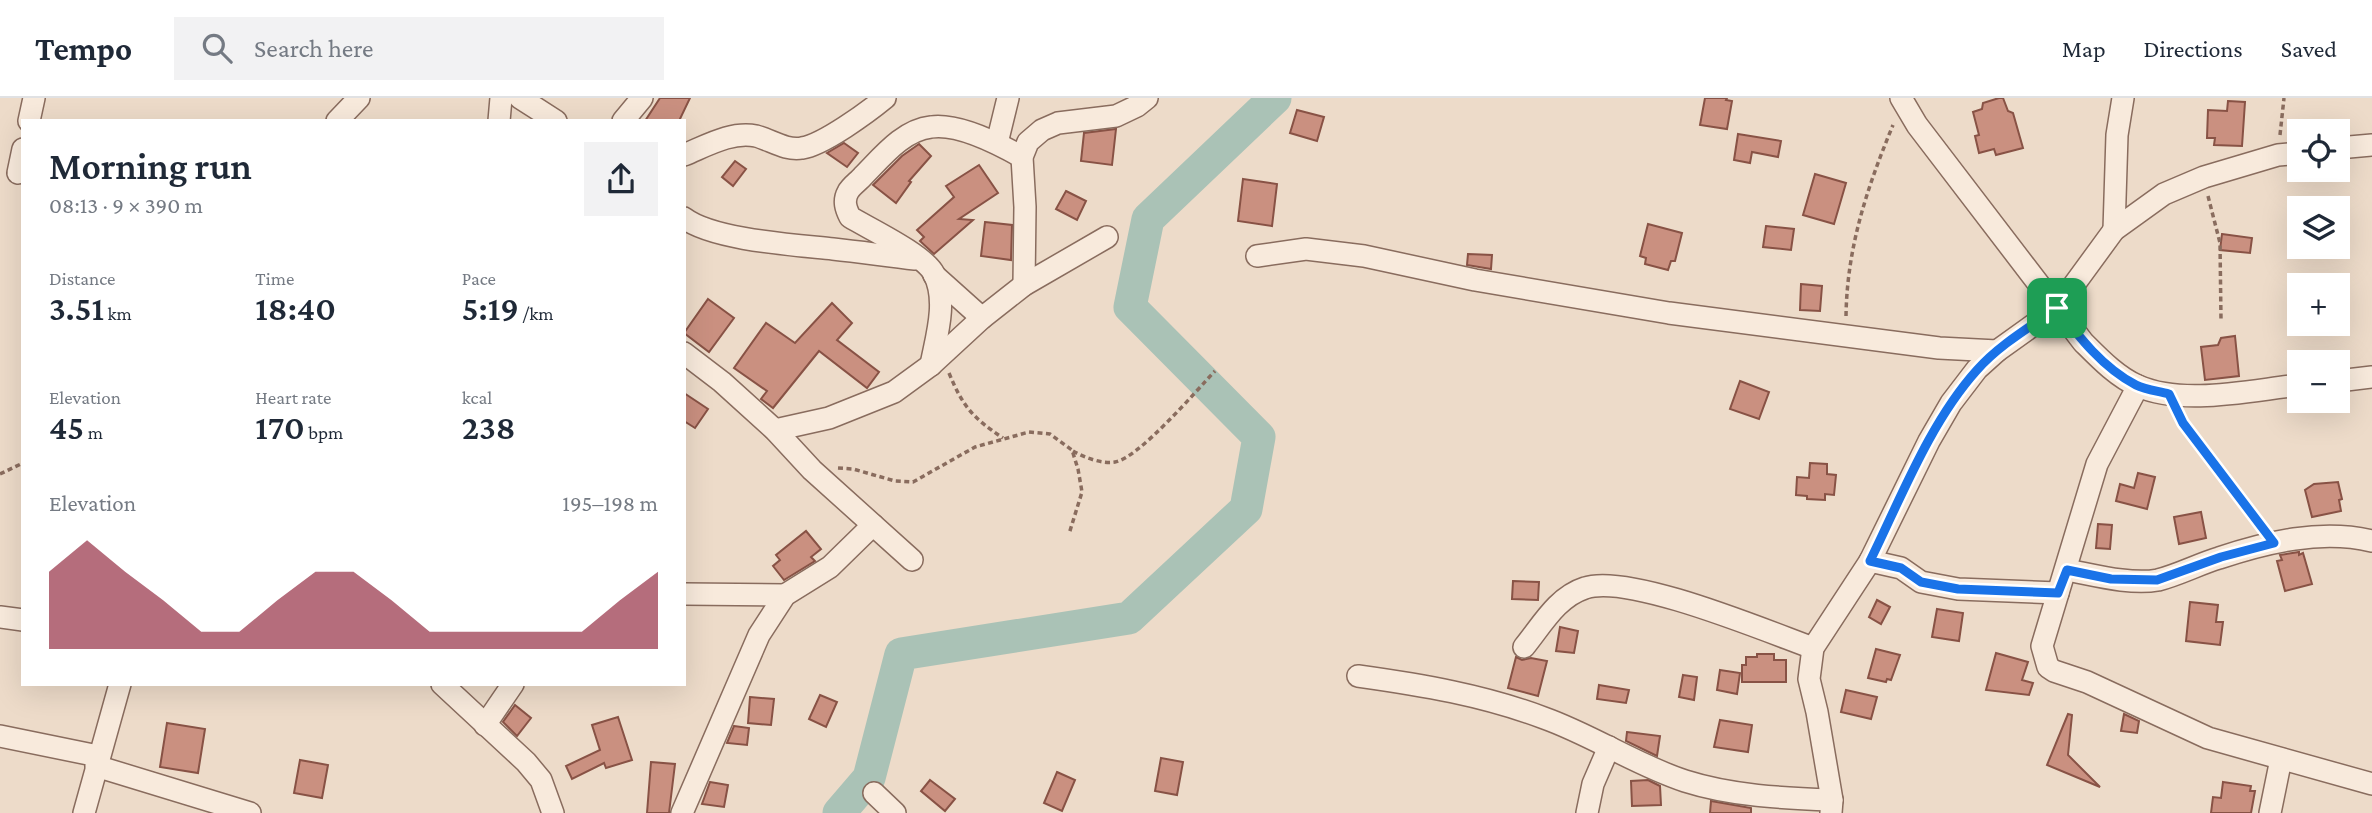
<!DOCTYPE html>
<html lang="en">
<head>
<meta charset="utf-8">
<style>
	:root { --surface:#fff; --page:#f2f2f3; --text:#1f2937; --muted:#747a83; --line:#e0e1e3; --accent:#963046 }
	body { margin:0; font-family:"Crimson Pro",serif; background:var(--page); color:var(--text); height:100vh; display:flex; flex-direction:column; font-size:26px; white-space:nowrap }
	* { box-sizing:border-box; margin:0 }
	p { font-size:23px; color:var(--muted) }
	.icon { flex:none; width:38px; height:38px; fill:none; stroke:currentColor; stroke-width:2; stroke-linecap:round; stroke-linejoin:round }
	.map { position:relative; flex:1; overflow:hidden }
	.side { position:absolute; left:21px; top:21px; width:665px; height:567px; display:flex; flex-direction:column; background:var(--surface); border-radius:0px; box-shadow:0 7px 28px #0002 }
	.side>* { flex:none }
	.controls { position:absolute; left:2287px; top:21px; display:grid; gap:14px }
	.controls a { display:grid; place-items:center; width:63px; height:63px; border-radius:0px; background:var(--surface); box-shadow:0 7px 28px #0002; font-size:35px }
	.pin { position:absolute; display:grid; place-items:center; width:60px; height:60px; color:#fff; margin:-30px; border-radius:14px; box-shadow:0 4px 10px #0006 }
	.round { display:grid; place-items:center; flex:none; width:74px; height:74px; border-radius:0px; background:var(--page) }
	.headline { display:flex; align-items:center; justify-content:space-between; height:119px; padding:0 28px }
	h1 { font-size:38px; font-weight:600; line-height:52px }
	.stats { display:grid; grid-template-columns:repeat(3,1fr); gap:10px; height:119px; padding:7px 28px }
	.stats div { display:grid; align-content:center }
	.stats b { font-size:35px; font-weight:600 }
	.stats small { font-size:19px; font-weight:400 }
	.stats p { font-size:19px }
	.chart { height:196px; padding:14px 28px }
	.chart p { display:flex; justify-content:space-between }
	.chart svg { width:100%; height:126px; margin-top:7px; fill:var(--accent); opacity:.7 }
	header { display:flex; align-items:center; gap:42px; box-sizing:border-box; height:98px; padding:0 35px; background:var(--surface); border-bottom:2px solid var(--line) }
	header strong { font-size:33px }
	nav { display:flex; gap:38px; margin-inline-start:auto; font-size:24px }
	.search { width:490px; height:63px; background:var(--page); display:flex; align-items:center; gap:18px; box-sizing:border-box; padding:0 24px; border-radius:0px; color:var(--muted); font-size:26px }
	.map>svg:first-child { display:block }
	.lines { fill:none; stroke-linecap:round; stroke-linejoin:round }
	.river { stroke:#aac2b6; stroke-width:33 }
	.building { fill:#ca9080; stroke:#885245; stroke-width:2 }
	.minor-casing { stroke:#896c5e; stroke-width:24 }
	.path { stroke:#896c5e; stroke-width:3.5; stroke-dasharray:5 3.5; stroke-linecap:butt }
	.minor { stroke:#f8eadc; stroke-width:21 }
	.route-casing { stroke:#fff; stroke-width:14 }
	.route { stroke:#1a73e8; stroke-width:9 }
</style>
</head>
<body>
<header>
<strong>Tempo</strong>
<div class="search"><svg class="icon" aria-label="search" viewBox="0 0 24 24"><circle cx="10" cy="10" r="6"/><path d="M15 15l6 6"/></svg>Search here</div>
<nav><a>Map</a><a>Directions</a><a>Saved</a></nav>
</header>
<div class="map">
<svg width="2372" height="715" viewBox="0 0 2372 715">
	<rect width="100%" height="100%" fill="#eddbc9"/>
	<g class="lines">
		<path class="river" d="M839 715 869 680 901 556 1129 520 1246 411 1259 339 1130 209 1148 121 1275 0"/>
	</g>
	<g class="building">
		<path d="M660 0H690L679 23H645Z"/>
		<path d="M1705 0H1727L1726 2 1732 3 1727 31 1700 27Z"/>
		<path d="M1999 0H2003L2008 13 2013 15 2023 50 1996 57 1994 51 1979 55 1975 38 1979 37 1973 14 1982 11 1983 5Z"/>
		<path d="M2228 3 2245 4 2242 48 2214 47 2215 40H2207L2208 12 2227 13Z"/>
		<path d="M1297 12 1324 19 1317 43 1290 35Z"/>
		<path d="M1116 31 1112 67 1081 63 1084 35Z"/>
		<path d="M1738 36 1781 43 1778 59 1752 54 1750 65 1734 62Z"/>
		<path d="M844 45 858 55 847 69 827 55Z"/>
		<path d="M919 46 931 58 909 83 911 84 896 105 873 87 902 58Z"/>
		<path d="M735 63 746 71 733 88 722 79Z"/>
		<path d="M979 67 998 95 959 121 973 122 934 156 920 143 924 139 917 132 954 99 946 88Z"/>
		<path d="M1815 76 1846 85 1834 126 1803 117Z"/>
		<path d="M1243 81 1277 86 1272 128 1238 123Z"/>
		<path d="M1066 93 1086 103 1077 122 1056 111Z"/>
		<path d="M985 124 1012 127 1011 162 981 158Z"/>
		<path d="M1648 126 1682 135 1675 163H1671L1668 172 1645 166 1646 160 1640 158Z"/>
		<path d="M1766 128 1794 131 1791 152 1763 149Z"/>
		<path d="M2222 136 2252 140 2250 155 2220 152Z"/>
		<path d="M1468 156 1492 157 1491 171 1467 167Z"/>
		<path d="M1801 186 1822 188 1820 213 1800 212Z"/>
		<path d="M708 201 734 220 709 254 684 235Z"/>
		<path d="M832 205 852 225 837 242 879 274 867 290 819 253 773 310 761 301 767 293 734 270 766 225 795 245Z"/>
		<path d="M2235 238 2239 278 2205 282 2201 249 2218 247 2221 240Z"/>
		<path d="M1740 283 1769 294 1759 321 1730 311Z"/>
		<path d="M684 295 708 311 695 330 684 323Z"/>
		<path d="M1810 365 1827 366V376L1836 377 1834 397 1825 396V402L1807 401V398L1796 397 1797 379 1809 380Z"/>
		<path d="M2138 375 2155 379 2147 411 2116 403 2120 386 2134 390Z"/>
		<path d="M2338 384 2342 401 2339 402 2341 413 2312 419 2305 392 2314 386Z"/>
		<path d="M2201 414 2206 440 2179 446 2174 419Z"/>
		<path d="M2098 426 2112 427 2110 451 2096 450Z"/>
		<path d="M806 433 821 451 811 459 815 463 784 482 773 468 780 462 776 457Z"/>
		<path d="M2299 454V457L2303 455 2312 486 2285 493 2277 463 2282 462 2280 457Z"/>
		<path d="M1513 483 1539 484 1538 502 1512 501Z"/>
		<path d="M1877 502 1890 509 1881 526 1869 519Z"/>
		<path d="M2190 504 2218 507 2216 524H2223L2220 547 2186 543Z"/>
		<path d="M1937 511 1963 515 1959 543 1932 539Z"/>
		<path d="M1560 529 1578 533 1574 555 1556 553Z"/>
		<path d="M1876 551 1900 557 1891 582 1887 581 1886 584 1868 580Z"/>
		<path d="M1996 555 2028 564 2022 582 2033 585 2029 597 1986 592Z"/>
		<path d="M1757 556H1774V562H1786V584H1742V567H1746V559H1757Z"/>
		<path d="M1516 559 1522 562 1531 560 1547 563 1538 598 1508 590Z"/>
		<path d="M1720 572 1740 575 1737 596 1717 592Z"/>
		<path d="M1683 577 1697 579 1694 602 1679 599Z"/>
		<path d="M1599 587 1629 592 1626 605 1597 601Z"/>
		<path d="M1846 592 1877 599 1871 621 1841 614Z"/>
		<path d="M820 597 837 604 826 629 809 621Z"/>
		<path d="M750 599 774 601 771 627 748 625Z"/>
		<path d="M515 607 531 620 517 638 503 624Z"/>
		<path d="M2068 616 2072 617 2068 657 2100 689 2047 667Z"/>
		<path d="M2124 616 2139 623 2137 635 2121 633Z"/>
		<path d="M618 619 632 662 606 670 604 665 572 681 566 668 600 652 592 627Z"/>
		<path d="M1720 622 1752 627 1748 654 1714 649Z"/>
		<path d="M167 625 205 631 198 675 160 669Z"/>
		<path d="M734 628 749 630 747 647 727 645Z"/>
		<path d="M1627 634 1660 638 1657 658 1626 643Z"/>
		<path d="M1161 660 1183 664 1177 697 1155 693Z"/>
		<path d="M300 662 328 667 322 700 294 695Z"/>
		<path d="M651 664 675 666 669 715H647Z"/>
		<path d="M1057 674 1075 682 1062 713 1044 705Z"/>
		<path d="M930 682 955 701 945 713 921 693Z"/>
		<path d="M1648 682 1660 688 1661 707 1632 708 1631 683Z"/>
		<path d="M710 684 728 687 724 709 702 706Z"/>
		<path d="M2223 684 2251 688 2250 693H2255L2251 715H2211L2213 699 2221 700Z"/>
		<path d="M1711 703 1751 710V715H1710Z"/>
	</g>
	<g class="lines">
		<g class="minor-casing">
			<g id="minor">
				<path d="M520 0 556 23"/>
				<path d="M1901 0 1917 27 2083 244C2099 260 2117 279 2138 288 2184 308 2251 292 2300 287"/>
				<path d="M29 23 34 0"/>
				<path d="M337 23 359 0"/>
				<path d="M499 23 501 0"/>
				<path d="M623 23 642 0"/>
				<path d="M997 45 1008 0"/>
				<path d="M2338 50 2372 47"/>
				<path d="M684 57C706 48 731 33 756 38 771 42 786 53 802 50 823 47 868 14 885 0"/>
				<path d="M18 75 23 51"/>
				<path d="M684 120C713 142 796 147 833 151 861 154 888 158 915 161"/>
				<path d="M2114 132 2117 37 2123 0"/>
				<path d="M1257 158 1306 151 1364 158 1475 182 1669 215 1939 250 1997 253"/>
				<path d="M934 177 982 220"/>
				<path d="M1024 187 1025 109 1022 59 1028 44 1042 32 1058 25 1116 18 1137 8 1147 0"/>
				<path d="M684 255 722 284 775 332 812 372 912 462"/>
				<path d="M931 267C936 240 948 203 934 176 925 157 870 131 850 119 846 111 843 103 848 94 851 88 859 83 863 78 882 59 903 32 931 29 958 25 999 46 1022 59"/>
				<path d="M2338 283 2372 279"/>
				<path d="M2138 288 2097 366 2042 548 2048 569 2054 573 2087 584 2208 640 2372 686"/>
				<path d="M775 332 829 320 894 294 931 267 982 220 1024 187 1107 139"/>
				<path d="M1870 463 1901 470 1921 484 1958 491 2058 495"/>
				<path d="M2067 472C2094 477 2130 487 2158 482 2178 477 2199 466 2219 460 2267 444 2321 431 2372 443"/>
				<path d="M684 496 785 497"/>
				<path d="M0 519 23 522"/>
				<path d="M1524 549C1542 527 1557 499 1585 490 1628 475 1766 533 1813 550"/>
				<path d="M1358 578C1422 587 1483 597 1544 620 1592 637 1636 667 1685 683 1732 698 1782 700 1832 702"/>
				<path d="M442 586 526 664 541 682 553 715"/>
				<path d="M485 627 513 586"/>
				<path d="M0 638 98 658"/>
				<path d="M96 668 250 715"/>
				<path d="M874 695 895 715"/>
				<path d="M84 715 120 586"/>
				<path d="M682 715 759 537 785 497 830 469 873 427"/>
				<path d="M1587 715 1593 686 1609 649"/>
				<path d="M1831 715 1832 702 1817 614 1809 581 1813 550 1870 463 1929 343 1951 305 1977 271 1997 253 2057 210 2114 132 2164 96 2204 79 2278 57 2300 55"/>
				<path d="M2270 715 2281 661"/>
			</g>
		</g>
		<g class="path">
			<path d="M2280 37 2284 0"/>
			<path d="M2208 98 2220 145 2221 222"/>
			<path d="M1846 218C1847 149 1867 90 1893 27"/>
			<path d="M949 275C963 309 973 320 1003 340"/>
			<path d="M2179 317 2262 428"/>
			<path d="M1073 353C1085 360 1102 366 1115 364 1139 360 1196 293 1215 273"/>
			<path d="M838 370 853 371 895 383 913 384 975 349 1029 334 1050 336 1072 352 1078 371 1082 394 1069 436"/>
			<path d="M0 376 23 365"/>
		</g>
		<use href="#minor" class="minor"/>
	</g>
	<g class="lines">
		<g class="route-casing">
			<path id="route" d="M2057 210C2079 239 2103 270 2136 287 2146 292 2158 293 2169 296L2183 325 2274 445 2221 459 2157 482 2111 481 2067 472 2058 495 1958 491 1921 484 1901 470 1870 463C1901 400 1930 324 1977 272 1999 247 2030 229 2057 210Z"/>
		</g>
		<use href="#route" class="route"/>
	</g>
</svg>
<div class="controls">
<a><svg class="icon" aria-label="locate" viewBox="0 0 24 24"><circle cx="12" cy="12" r="6"/><path d="M12 2v4M12 18v4M2 12h4M18 12h4"/></svg></a>
<a><svg class="icon" aria-label="layers" viewBox="0 0 24 24"><path d="M12 4l9 5-9 5-9-5zM3 14l9 5 9-5"/></svg></a>
<a>+</a>
<a>−</a>
</div>
<div class="pin" style="left:2057px;top:210px;background:#1e9e55"><svg class="icon" aria-label="arrive" viewBox="0 0 24 24"><path d="M6 21V4h12l-3 4 3 4H6"/></svg></div>
<section class="side">
<div class="headline"><div><h1>Morning run</h1><p>08:13 · 9 × 390 m</p></div><a class="round"><svg class="icon" aria-label="share" viewBox="0 0 24 24"><path d="M12 15V3M7 8l5-5 5 5M5 13v7h14v-7"/></svg></a></div>
<div class="stats">
<div><p>Distance</p><b>3.51<small> km</small></b></div>
<div><p>Time</p><b>18:40</b></div>
<div><p>Pace</p><b>5:19<small> /km</small></b></div>
</div>
<div class="stats">
<div><p>Elevation</p><b>45<small> m</small></b></div>
<div><p>Heart rate</p><b>170<small> bpm</small></b></div>
<div><p>kcal</p><b>238</b></div>
</div>
<div class="chart"><p><span>Elevation</span>195–198 m</p>
<svg viewBox="0 0 160 44" preserveAspectRatio="none"><path d="M0 44V17L10 6L20 17L30 27L40 38L50 38L60 27L70 17L80 17L90 27L100 38L110 38L120 38L130 38L140 38L150 27L160 17V44z"/></svg>
</div>
</section>
</div>
</body>
</html>
